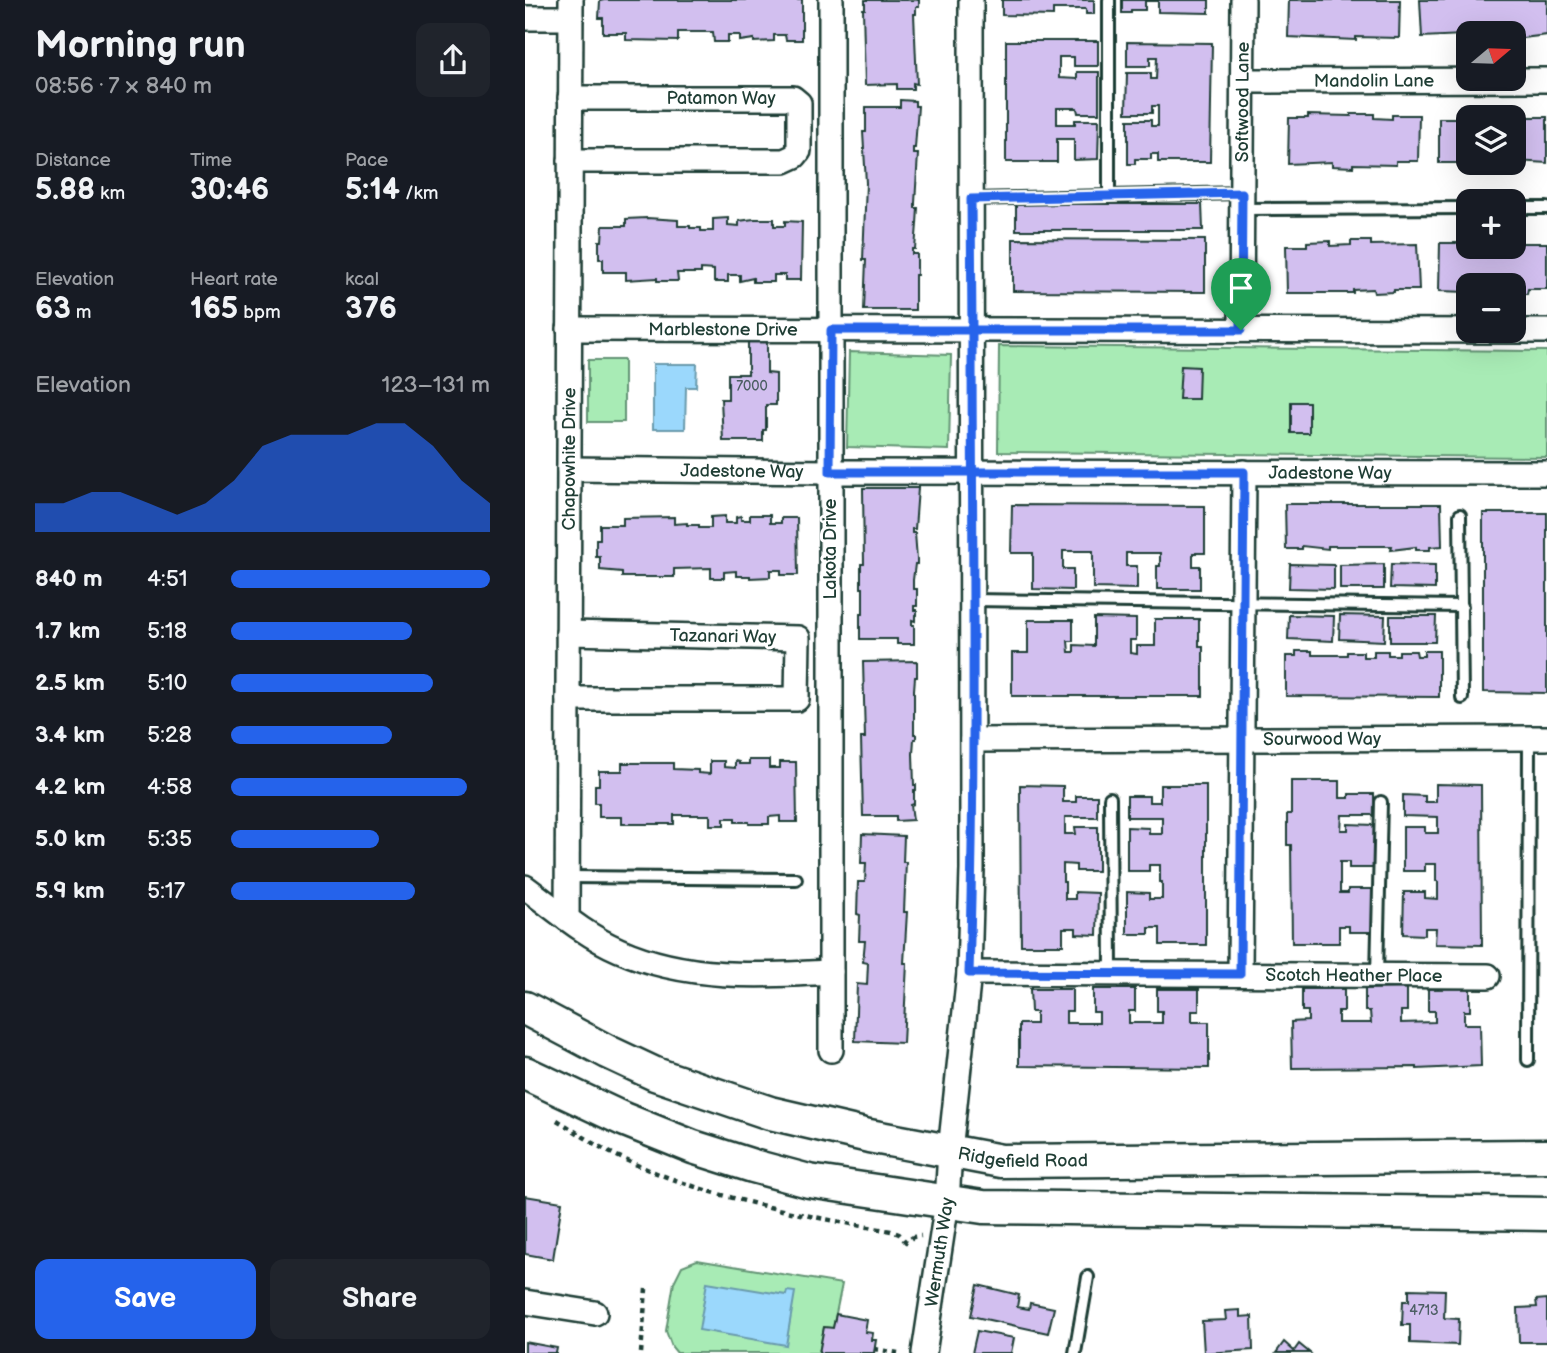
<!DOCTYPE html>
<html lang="en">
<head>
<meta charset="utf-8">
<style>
	:root { --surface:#171b24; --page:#20242c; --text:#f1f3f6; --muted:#9ea1a6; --accent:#2563eb }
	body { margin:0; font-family:"Balsamiq Sans",sans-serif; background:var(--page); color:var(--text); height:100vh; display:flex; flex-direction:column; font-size:26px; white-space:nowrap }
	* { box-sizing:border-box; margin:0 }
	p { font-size:23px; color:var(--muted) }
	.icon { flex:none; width:38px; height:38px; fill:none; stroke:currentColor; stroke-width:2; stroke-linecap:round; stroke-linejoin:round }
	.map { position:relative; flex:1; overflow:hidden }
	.panel { display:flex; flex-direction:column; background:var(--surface); width:525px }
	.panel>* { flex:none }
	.needle { width:46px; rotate:71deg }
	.controls { position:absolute; left:931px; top:21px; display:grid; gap:14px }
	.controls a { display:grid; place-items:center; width:70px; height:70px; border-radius:14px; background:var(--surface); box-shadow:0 7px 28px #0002; font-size:35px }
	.pin { position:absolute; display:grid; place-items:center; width:60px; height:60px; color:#fff; margin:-72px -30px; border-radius:50% 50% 50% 0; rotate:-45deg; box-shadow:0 0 7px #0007 }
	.pin .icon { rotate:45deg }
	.round { display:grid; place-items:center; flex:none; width:74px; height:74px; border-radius:14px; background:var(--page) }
	.overview { display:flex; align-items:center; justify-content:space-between; height:119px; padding:0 35px }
	h1 { font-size:38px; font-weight:800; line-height:52px }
	.metrics { display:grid; grid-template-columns:repeat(3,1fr); gap:10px; height:119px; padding:7px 35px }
	.metrics div { display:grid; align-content:center }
	.metrics b { font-size:30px; font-weight:800 }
	.metrics small { font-size:19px; font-weight:400 }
	.metrics p { font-size:19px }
	.chart { height:196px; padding:14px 35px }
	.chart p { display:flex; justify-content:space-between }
	.chart svg { width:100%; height:126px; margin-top:7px; fill:var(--accent); opacity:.7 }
	.primary-button { display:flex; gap:14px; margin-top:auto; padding:14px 35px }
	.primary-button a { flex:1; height:80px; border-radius:14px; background:var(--accent); color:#fff; font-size:28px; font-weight:800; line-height:80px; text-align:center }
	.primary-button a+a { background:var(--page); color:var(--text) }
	ul { padding:0 35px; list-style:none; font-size:23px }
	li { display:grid; grid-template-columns:112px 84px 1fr; align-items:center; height:52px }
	li i { height:18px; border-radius:9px; background:var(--accent) }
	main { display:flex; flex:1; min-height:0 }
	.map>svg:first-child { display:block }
	.green { fill:#a8ebb5; stroke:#649474; stroke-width:2 }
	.water { fill:#9bd8fc; stroke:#699aac; stroke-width:2 }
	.building { fill:#d2bfef; stroke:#1f3d34; stroke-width:2 }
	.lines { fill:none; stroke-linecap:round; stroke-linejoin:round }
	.service-casing { stroke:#1f3d34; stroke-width:16 }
	.minor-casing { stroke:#1f3d34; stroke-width:28 }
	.secondary-casing { stroke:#1f3d34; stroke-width:37 }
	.path { stroke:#1f3d34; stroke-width:4.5; stroke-dasharray:5 5; stroke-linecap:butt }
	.service { stroke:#fff; stroke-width:10 }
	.minor { stroke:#fff; stroke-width:23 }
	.secondary { stroke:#fff; stroke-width:32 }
	.route-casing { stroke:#fff; stroke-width:14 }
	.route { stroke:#2563eb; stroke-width:9 }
	.labels { text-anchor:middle; stroke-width:6; stroke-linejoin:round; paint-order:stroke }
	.number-label { font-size:14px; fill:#4c5e63 }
	.street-label { font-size:18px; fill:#1f3d34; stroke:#fff }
</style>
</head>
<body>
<main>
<section class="panel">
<div class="overview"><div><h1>Morning run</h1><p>08:56 · 7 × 840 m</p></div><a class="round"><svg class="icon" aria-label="share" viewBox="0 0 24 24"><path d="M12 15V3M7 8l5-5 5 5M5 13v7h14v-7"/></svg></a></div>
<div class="metrics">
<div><p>Distance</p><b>5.88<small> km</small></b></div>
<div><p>Time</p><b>30:46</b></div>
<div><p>Pace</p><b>5:14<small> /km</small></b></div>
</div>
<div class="metrics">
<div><p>Elevation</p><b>63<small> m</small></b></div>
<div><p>Heart rate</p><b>165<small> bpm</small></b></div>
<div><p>kcal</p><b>376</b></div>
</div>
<div class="chart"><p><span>Elevation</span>123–131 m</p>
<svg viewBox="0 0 160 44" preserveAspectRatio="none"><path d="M0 44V34L10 34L20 30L30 30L40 34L50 38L60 34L70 26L80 14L90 10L100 10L110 10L120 6L130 6L140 14L150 26L160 34V44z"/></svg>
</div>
<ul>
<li><b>840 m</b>4:51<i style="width:100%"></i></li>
<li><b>1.7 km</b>5:18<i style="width:70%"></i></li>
<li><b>2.5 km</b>5:10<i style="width:78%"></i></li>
<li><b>3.4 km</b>5:28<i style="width:62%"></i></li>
<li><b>4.2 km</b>4:58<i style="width:91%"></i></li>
<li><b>5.0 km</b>5:35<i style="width:57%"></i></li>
<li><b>5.9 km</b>5:17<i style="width:71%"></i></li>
</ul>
<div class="primary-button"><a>Save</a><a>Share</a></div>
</section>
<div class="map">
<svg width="1022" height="1353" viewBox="0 0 1022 1353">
	<rect width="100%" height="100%" fill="#fff"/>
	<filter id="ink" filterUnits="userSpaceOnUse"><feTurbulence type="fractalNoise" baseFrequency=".0143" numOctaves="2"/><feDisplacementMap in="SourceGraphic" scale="14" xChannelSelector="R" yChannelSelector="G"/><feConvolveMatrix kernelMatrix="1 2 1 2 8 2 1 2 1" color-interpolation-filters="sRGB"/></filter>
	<g filter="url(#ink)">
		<g class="green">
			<path d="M474 346 1022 351V457L473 452Z"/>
			<path d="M324 352 426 355 424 450 322 447Z"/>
			<rect x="63" y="360" width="36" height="62"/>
			<path d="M172 1260 317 1284 308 1328 299 1327 294 1353H152L147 1347 141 1331 149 1282 157 1266Z"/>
		</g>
		<g class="water">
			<path d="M128 364H172L171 387H161L160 429H128Z"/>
			<path d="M182 1282 261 1295 262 1291 270 1292 261 1345 174 1330Z"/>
		</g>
		<g class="building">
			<path d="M277 0V40H261L260 35H249V41L229 42V39L215 41V35H203V42H189L188 32H153V41L101 40V33H78V18H74L75 1 79 0Z"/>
			<path d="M340 0H394V7H391V14H389L392 84 388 83V89H372V84L340 85 338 9H340Z"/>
			<path d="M477 0H569V14H561V9H528V16L477 15Z"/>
			<path d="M597 0H684V13L633 12V1H620V10H606V13H597Z"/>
			<path d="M764 0H875L874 38 831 37V40L763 37Z"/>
			<path d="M895 0H1022V35L989 39V33H943V38H938V35L897 37Z"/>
			<path d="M481 41H573V66H549V57H534V78L552 79V72H574V113H553L552 108H532V124H550V120H574L573 159 549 160V139H532V162H481Z"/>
			<path d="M602 42 687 43 685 162H633V154H626V159H610V164H603V120H626V126H633V106H627V113H601L602 73H626V79H631L632 57H625V66H602Z"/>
			<path d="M375 100 390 101V106H393L390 148H388V154H393L390 203V208H393L392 224 390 249H387V254H392V275H390V310H339L341 260H338L341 183 338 132H341V107H375Z"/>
			<path d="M981 112 1002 113V117H1022V163L989 161V117H943V161H939V163H914V118H933V115H981Z"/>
			<path d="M826 114H849V118L867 119V115H894L893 161H871V165L828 164V167L807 166V162L763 164 764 118H783V115L826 116Z"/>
			<path d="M491 204H677L678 230H491Z"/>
			<path d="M203 218V225L214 226V221L229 219H249V226H260V221L277 222 276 280H260V275H249V282H228V278L215 281V275H203V282H189V270L176 269V273H152L153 281H132V278L101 280V272H78V259H74V241H77L78 226H101V219L122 218 153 220V226H165V228H176V231H188V219Z"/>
			<path d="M488 239 680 240V292L488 291Z"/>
			<path d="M805 241V246L826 245V241H846V245L892 244 894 290H869V292L849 293 848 289 828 290V293H762L761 246H782V242Z"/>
			<path d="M915 243H939V246L943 247H989V243H1022V289H1003L1002 294H989V285H943V292L914 291Z"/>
			<path d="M223 339 242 340V373L251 374V405H241V430H238V441H198L196 399H203V374H223Z"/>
			<path d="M656 366 674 367 673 399H654Z"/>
			<rect x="766" y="402" width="18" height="31"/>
			<path d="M338 488H393L390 529H387V533H390L392 559V564H390L388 580V589H392V606H389V610H392V615H390V621L387 620V625H389V644H372V639H335V614H338V588H336V564H339Z"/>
			<path d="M760 504H916L917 546 905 547V550H891V547L866 550 867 546H803V549L777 546V549H761Z"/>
			<path d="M487 505 680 506V553H668V566H675V589H632V566H635V553H601V566H612V589L568 588V551H538V569H548V590L508 589V553H486Z"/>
			<path d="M958 513H1022V693L958 692Z"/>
			<path d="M225 515H245V523H256V518H272L273 575H256V570H245V577L225 578V576H211V571L199 572V578H186V568L149 569V577H97V572L75 570V557H71V539H75V525H98V518L149 517V524L162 523V525H174V528H186V517L200 516V523H211V517L216 516V520H225Z"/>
			<path d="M765 564 809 565V589L764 588Z"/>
			<path d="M859 564V589H815V565Z"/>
			<path d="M866 564 910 565V589L865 588Z"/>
			<path d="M764 615 809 616 808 641 763 639Z"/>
			<path d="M815 615 860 616 859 641 814 639Z"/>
			<path d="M865 616H911L910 642H865Z"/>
			<path d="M569 618 611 619V640H605V653L612 654V646H630V619H674V646H678V696H487V653H503V620H548V641H543L544 652H549V645L569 646Z"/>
			<path d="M771 651H787V655H822V652H838V657H849V651H863V655H874V651H891L892 656H899V651H914V697L761 696V656H771Z"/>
			<path d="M392 661V677H390L389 690V734H391V739H389L388 754 389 785H391V790H389V804L386 805 388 820 371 821V816H338L336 738H340L338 662Z"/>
			<path d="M224 760H244V768H255V762H271L272 822H255V816L244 817V824H224V822H210V818H199V825H185V815H149V824H97V817H74V803H70V785H74V771H97V763H148V769L173 770V773L185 774V761H199V767L210 768V761L214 762V764H224Z"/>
			<path d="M766 781H815V798H824V794H849V815H817L816 830H823V824L849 825V868H824V862H815V893H823V889H849V932H824V926H814V943H767L766 845H762V814H766Z"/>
			<path d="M911 784 956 785 957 945 910 944 911 928H900V935L878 934 879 892H900V898L913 899V881H911V864H900V871H878V827H900V833H913V817L878 816V795L900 796V802H911Z"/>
			<path d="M495 785 538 786V802H551V796H572V817H540V834H551L550 827H573V871H551V865L538 864V882H540V899H550V892L573 893 572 935 551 934V928H538V945H496Z"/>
			<path d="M635 785H681V945H635V928H624V934H602V892L624 893V899H637V882H635V865H624V871H602V827L624 828V834H637V817H602V796H624V802H635Z"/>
			<path d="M337 834 379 836 378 862H381L379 912H382L379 963H382L378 1043 330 1041 332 984 342 985 343 963 338 962 340 941H334L335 915 332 914 333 882H340L341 863H336Z"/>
			<path d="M882 988V1011H876V1023L910 1022V1011H903V989L945 988V1011H939V1024H955L956 1066 892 1069V1067L767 1068 766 1022 783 1021V1011H777V989H819V1011H813V1023H846L845 1011H840V989Z"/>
			<path d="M505 989H547V1011H541V1023H574V1012H568V989H610V1011H604V1023H637V1011H632V989H674V1011H667V1022H684V1068L494 1066V1024H511V1012H506Z"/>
			<path d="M0 1196 37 1202 28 1259 0 1254Z"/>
			<path d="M453 1285 494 1295 492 1307 504 1309 505 1303 529 1308 523 1333 446 1316Z"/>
			<path d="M884 1289 920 1290 919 1318 934 1319 933 1345 885 1343V1325H877L878 1301H884Z"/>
			<path d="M1022 1299V1342H994L993 1308 1012 1307 1011 1300Z"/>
			<path d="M715 1310V1317L727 1316 728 1350 679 1353 677 1321 701 1320 700 1311Z"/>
			<path d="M311 1314 342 1320 340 1332 348 1333 347 1340H351L349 1353H294L299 1327 308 1328Z"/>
			<path d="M452 1331 489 1338 486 1353H447Z"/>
			<path d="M0 1342 32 1348 31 1353H0Z"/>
			<path d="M759 1342 769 1351 774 1344 785 1353H751Z"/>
		</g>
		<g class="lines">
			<g class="service-casing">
				<g id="service">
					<path d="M584 0V196"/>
					<path d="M446 199 717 193"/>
					<path d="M989 208H1022"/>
					<path d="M717 209 943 208"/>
					<path d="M935 515 937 698"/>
					<path d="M447 600 937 606"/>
					<path d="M585 798 586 973"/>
					<path d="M42 877 271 879"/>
					<path d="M852 975 856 802"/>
					<path d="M1003 1060 1004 738"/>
					<path d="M550 1353 563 1277"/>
				</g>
			</g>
			<g class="minor-casing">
				<g id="minor">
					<path d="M0 18H46"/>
					<path id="s1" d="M718 81 1022 80"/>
					<path d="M45 161H259L270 156 274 151V103L268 98H45"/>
					<path id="s2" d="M44 329 1022 331"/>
					<path id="s3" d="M716 330 718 0"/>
					<path id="s4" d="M44 469 305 472 1022 473"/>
					<path d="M43 699H272L273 638 43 633"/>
					<path id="s5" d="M447 740 1022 738"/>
					<path d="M0 887C30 909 59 935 94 950 161 980 234 976 306 972"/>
					<path id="s6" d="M42 919 46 0"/>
					<path id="s7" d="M444 973 963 976"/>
					<path d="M715 974 719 472"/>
					<path d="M306 1050V0"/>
					<path d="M0 1302 70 1313"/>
					<path id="s8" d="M399 1353 422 1202 425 1151 444 973 447 869 446 0"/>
				</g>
			</g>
			<g class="secondary-casing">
				<g id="secondary">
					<path id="s9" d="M0 1008 83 1052 130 1074 245 1113 344 1136 476 1161 1022 1156"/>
					<path d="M0 1073 98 1119 168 1147 228 1166 284 1181 458 1207 1022 1214"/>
				</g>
			</g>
			<g class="path">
				<path d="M32 1120C52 1132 71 1146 92 1156 178 1197 274 1215 366 1231L374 1234 381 1242 388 1237 396 1236"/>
				<path d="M349 1349 373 1353"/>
				<path d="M116 1353 121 1289"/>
			</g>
			<use href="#service" class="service"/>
			<use href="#minor" class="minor"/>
			<use href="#secondary" class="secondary"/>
		</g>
	</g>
	<g class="lines" filter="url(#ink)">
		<g class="route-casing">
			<path id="route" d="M716 330H447C447 544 451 759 444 973L715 974 719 472H305L306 330H447L446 199 717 193 716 330"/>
		</g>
		<use href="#route" class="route"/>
	</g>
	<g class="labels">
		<g class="number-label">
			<text x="227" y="391">7000</text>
			<text x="899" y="1315">4713</text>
		</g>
		<g class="street-label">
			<text dy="6" stroke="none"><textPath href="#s1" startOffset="131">Mandolin Lane</textPath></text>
			<text x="196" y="104">Patamon Way</text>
			<text dy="6" stroke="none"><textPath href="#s3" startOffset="228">Softwood Lane</textPath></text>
			<text dy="6" stroke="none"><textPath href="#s2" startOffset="154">Marblestone Drive</textPath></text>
			<text dy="6" stroke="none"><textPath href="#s6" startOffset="460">Chapowhite Drive</textPath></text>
			<text dy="6" stroke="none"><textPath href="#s4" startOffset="173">Jadestone Way</textPath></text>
			<text dy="6" stroke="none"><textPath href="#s4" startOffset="761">Jadestone Way</textPath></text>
			<text transform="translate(305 549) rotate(-90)" y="6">Lakota Drive</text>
			<text transform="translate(198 636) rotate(1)" y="6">Tazanari Way</text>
			<text dy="6" stroke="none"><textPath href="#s5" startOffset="350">Sourwood Way</textPath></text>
			<text dy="6" stroke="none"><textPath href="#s7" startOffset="385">Scotch Heather Place</textPath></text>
			<text dy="6" stroke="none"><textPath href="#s9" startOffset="525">Ridgefield Road</textPath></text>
			<text dy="6" stroke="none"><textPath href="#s8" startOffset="102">Wermuth Way</textPath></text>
		</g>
	</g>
</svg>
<div class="controls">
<a><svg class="needle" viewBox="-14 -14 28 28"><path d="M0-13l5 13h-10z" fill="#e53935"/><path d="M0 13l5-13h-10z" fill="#9ea1a6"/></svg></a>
<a><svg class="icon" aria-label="layers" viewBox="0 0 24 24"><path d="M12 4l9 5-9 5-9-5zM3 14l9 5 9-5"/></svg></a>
<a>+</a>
<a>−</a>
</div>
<div class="pin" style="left:716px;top:330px;background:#1e9e55"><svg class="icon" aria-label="arrive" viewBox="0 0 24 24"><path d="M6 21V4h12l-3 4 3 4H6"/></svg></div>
</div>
</main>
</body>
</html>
